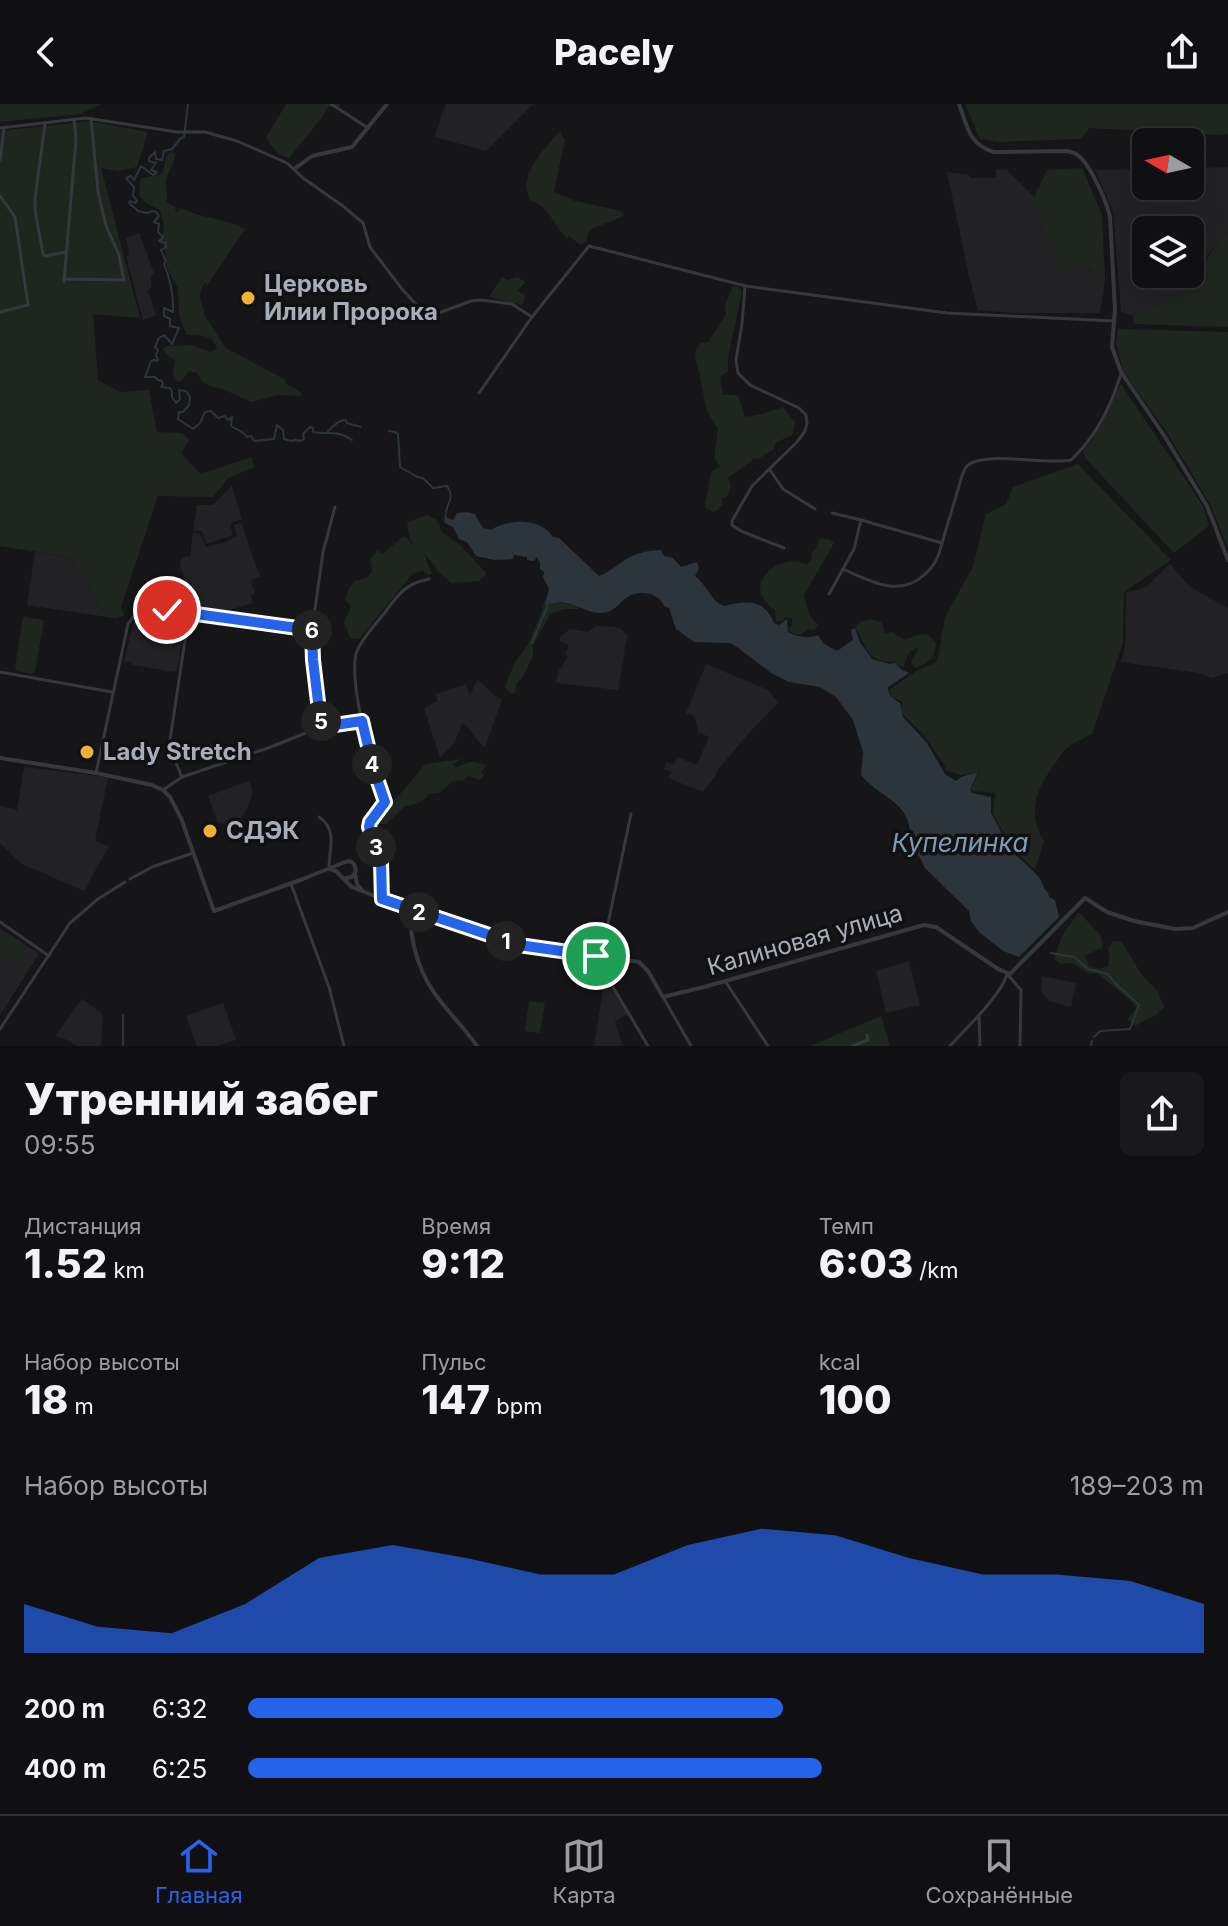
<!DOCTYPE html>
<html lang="ru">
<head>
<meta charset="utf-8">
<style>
	:root { --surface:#101012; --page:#19191b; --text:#f1f3f6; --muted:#9c9d9f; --line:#303032; --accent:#2563eb }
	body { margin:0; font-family:Inter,sans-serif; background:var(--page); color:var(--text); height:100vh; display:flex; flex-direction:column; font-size:30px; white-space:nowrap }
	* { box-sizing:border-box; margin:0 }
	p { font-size:26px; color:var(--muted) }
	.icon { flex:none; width:44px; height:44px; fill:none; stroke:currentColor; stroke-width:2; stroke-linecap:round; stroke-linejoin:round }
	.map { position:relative; height:942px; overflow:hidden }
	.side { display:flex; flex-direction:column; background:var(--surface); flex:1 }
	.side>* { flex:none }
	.needle { width:52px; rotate:279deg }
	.buttons { position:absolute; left:1132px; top:24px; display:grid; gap:16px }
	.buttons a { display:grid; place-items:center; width:72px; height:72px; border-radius:12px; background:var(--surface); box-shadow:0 8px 32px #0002,0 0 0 2px var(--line); font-size:40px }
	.pin { position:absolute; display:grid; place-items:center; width:68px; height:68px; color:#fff; margin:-34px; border:4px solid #fff; border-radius:50%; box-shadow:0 2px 8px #0007 }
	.km { position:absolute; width:40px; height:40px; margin:-20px; border-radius:50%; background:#222; color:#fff; font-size:22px; line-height:40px; text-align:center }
	.round { display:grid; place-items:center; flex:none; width:84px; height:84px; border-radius:12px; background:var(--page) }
	.head { display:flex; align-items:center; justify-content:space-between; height:136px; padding:0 24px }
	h1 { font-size:44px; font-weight:800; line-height:60px }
	.figures { display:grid; grid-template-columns:repeat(3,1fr); gap:12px; height:136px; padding:8px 24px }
	.figures div { display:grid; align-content:center }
	.figures b { font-size:40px; font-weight:800 }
	.figures small { font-size:22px; font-weight:400 }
	.figures p { font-size:22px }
	.chart { height:224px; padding:16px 24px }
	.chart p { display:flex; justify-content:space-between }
	.chart svg { width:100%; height:144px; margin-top:8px; fill:var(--accent); opacity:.7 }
	ul { padding:0 24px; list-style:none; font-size:26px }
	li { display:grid; grid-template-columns:128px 96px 1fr; align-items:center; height:60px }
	li i { height:20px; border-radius:10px; background:var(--accent) }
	header { display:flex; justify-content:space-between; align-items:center; height:104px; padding:0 24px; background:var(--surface); font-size:36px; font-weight:800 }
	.dock { display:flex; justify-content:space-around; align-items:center; height:112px; border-top:2px solid var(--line); background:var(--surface); font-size:22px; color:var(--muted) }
	.dock a { display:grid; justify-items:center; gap:4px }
	.dock .selected { color:var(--accent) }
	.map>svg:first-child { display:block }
	.built { fill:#222225; fill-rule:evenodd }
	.green { fill:#1e261f }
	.water { fill:#2c353c }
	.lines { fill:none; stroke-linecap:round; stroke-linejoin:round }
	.stream { stroke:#2c353c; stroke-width:2 }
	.minor { stroke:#37383d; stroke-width:3 }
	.tertiary { stroke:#37383d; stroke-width:4 }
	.route-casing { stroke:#fff; stroke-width:16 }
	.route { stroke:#2563eb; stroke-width:10 }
	.poi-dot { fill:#f2b134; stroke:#111113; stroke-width:3 }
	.labels { text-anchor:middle; stroke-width:7; stroke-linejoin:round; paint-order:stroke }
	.poi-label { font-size:24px; font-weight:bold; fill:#a8adb8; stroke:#111113; text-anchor:start }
	.street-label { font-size:24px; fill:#a8adb8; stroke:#111113 }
	.water-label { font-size:26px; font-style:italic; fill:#7f9bb3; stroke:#111113 }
</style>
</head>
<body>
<header><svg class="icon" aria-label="back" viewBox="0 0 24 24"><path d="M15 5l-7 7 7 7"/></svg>Pacely<svg class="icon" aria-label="share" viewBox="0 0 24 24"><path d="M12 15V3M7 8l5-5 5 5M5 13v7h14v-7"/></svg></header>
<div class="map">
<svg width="1228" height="942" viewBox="0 0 1228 942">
	<rect width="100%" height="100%" fill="#161618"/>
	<g class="built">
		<path d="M446 0H533L486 47 434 33Z"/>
		<path d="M1228 63V128L1210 147 1206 155 1205 167 1197 173 1188 190 1175 197 1133 212 1121 208 1113 107 1095 66 1146 65V82H1190V64ZM1146 126H1190V170H1146Z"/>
		<path d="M996 65 1007 66 1034 93 1048 141H1056L1105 177 1100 209H1012L978 206 969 172 947 68 969 71 970 74H996Z"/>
		<path d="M139 129 154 169 151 171V183L148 187 156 211 143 216 126 152 130 151 126 134Z"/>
		<path d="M232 382 242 415 231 419 230 422 233 431 206 440 202 427 193 426 197 401H213Z"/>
		<path d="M241 418 260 473 251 476 255 489 251 492 253 499 222 508 195 504 180 462 182 454 190 452 193 429 200 430 206 443 223 439 237 432 234 421Z"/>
		<path d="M35 448 70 453 107 513 27 501Z"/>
		<path d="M1170 460 1190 483 1228 504V569L1211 574 1199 569 1121 558 1125 543 1126 489 1146 483Z"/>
		<path d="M153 508 162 509 164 512 169 513 171 511 186 515 177 566 174 568 133 561 132 558 124 557 133 520 141 512Z"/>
		<path d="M596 522 615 523 621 525 627 531 618 586 556 579 559 566 561 565 568 552 565 550 569 542 559 536 561 532 570 525 587 528Z"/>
		<path d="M706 560 768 586 778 599 748 630 716 668 717 670 703 688 668 674 671 668 664 665 667 658 674 661 677 653 697 661 709 633 698 628 695 613 686 609Z"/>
		<path d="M477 575 493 590 502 596 485 643H483L466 621 462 619 455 638 440 654 424 604 437 597 436 590 466 580 470 592Z"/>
		<path d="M24 663 108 673 95 737 109 742 84 787 22 760 0 739V702L17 706Z"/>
		<path d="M249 677 253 688 247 705 240 715 223 720 218 719 208 692Z"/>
		<path d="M0 824 39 850 0 911Z"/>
		<path d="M909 857 920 901 886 909 876 867Z"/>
		<path d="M1042 872 1076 879 1071 903 1049 897 1041 888Z"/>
		<path d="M604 880 605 883 611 881 628 910 615 917 623 942H594Z"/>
		<path d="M82 895 103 910 101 942H77L65 935 55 932Z"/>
		<path d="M223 899 236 936 217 942H197L186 912Z"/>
	</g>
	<g class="green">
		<path d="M0 0H102L80 10 0 18Z"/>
		<path d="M286 0H340V3H328L323 12 289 54 278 50 266 34Z"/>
		<path d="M965 0H1228V30L1219 31 1089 24 1081 35 998 38 980 35Z"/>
		<path d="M90 17 148 28 137 63 119 67 101 64 140 214 93 210 98 276 120 288 149 286 157 328 182 329 189 336 181 349 201 370 251 353 255 363 228 374 213 393 158 392 121 503 124 511 116 514 107 513 70 453 0 442V27Z"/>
		<path d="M561 26V32L565 35 554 88 575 97 621 107 624 112 589 126 587 136 581 141 570 133 571 128 567 135C554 121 549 102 530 96 528 90 525 83 527 76 530 61 550 37 561 26Z"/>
		<path d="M171 48 175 50C175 60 168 67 166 77 164 86 169 88 166 98L174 102 177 109 181 104C202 115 225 114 245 125L207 182 205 178 202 183 200 192 205 212 226 244 284 275 288 281 302 289 300 292 278 291 252 298 222 285 210 282 202 277 197 269 189 267 181 278 176 276 173 270 175 256 165 250 163 245 167 242 191 241 211 248 217 245C213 229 200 232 187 231L179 212 178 184 167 164 165 143 160 139 164 123 160 106C144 98 135 96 141 75 148 71 155 73 162 70L167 51Z"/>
		<path d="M1082 64 1102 111 1105 177 1084 161 1060 165 1056 141 1048 142 1034 93 1047 66Z"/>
		<path d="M1228 128V223L1134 220 1133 212 1188 190 1197 173 1205 167C1207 147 1215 143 1228 128Z"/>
		<path d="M502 173 508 176 518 173 525 178 518 187 526 192 522 201 489 193Z"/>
		<path d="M733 182 739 183 742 188 728 254V267L720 273 723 291H738L745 313 762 310 783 303 795 318 793 330 774 340V345L758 355 755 354 728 374 731 381 728 392 721 394 723 400 718 406 713 408 705 403 711 368 720 362 714 354 718 325 707 307 695 250 700 239 708 238 726 210 725 200Z"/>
		<path d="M1118 225 1228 228V445L1210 400 1168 330 1123 267 1116 239Z"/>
		<path d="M1121 280 1203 402 1209 422 1174 449 1086 355 1083 347 1092 336Z"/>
		<path d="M1078 360 1171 456 1124 488 1123 539 1092 630C1085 634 1076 637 1070 642 1063 646 1059 655 1054 661 1036 686 1027 709 1044 737L1035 766 1005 739V732L993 710 995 689 973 687 971 685 979 668 961 671 945 666V662L923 630 904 612 901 603 903 598 893 594 889 586 916 567 937 558 945 513 973 463 986 410 1006 400 1013 383Z"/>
		<path d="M427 411 436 415 442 428 460 441 487 470 479 477 451 479 436 466 437 465 424 449 432 470 428 471 423 467 413 469 359 535 350 534 344 519 351 502 345 496 349 484 352 482 354 477 367 474 372 467 370 455 378 446 382 450 404 432 415 442 410 435 407 418Z"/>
		<path d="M820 434 828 435 834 439 804 491C807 502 808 513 818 520L814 526 807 525 801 531 793 530 789 526 792 520V514L787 513 780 518 776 517 775 506C735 479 786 446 807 461L812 454 811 449 815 445Z"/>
		<path d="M545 495 548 502 556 498 574 501H577L578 505H564L550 511 533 541V551L523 573 516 580 515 589H510L505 583 515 558 528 540 542 507Z"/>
		<path d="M23 513 44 516 35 568 31 570 17 567 15 563Z"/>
		<path d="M872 515 882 519 885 529 893 528 905 536C920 530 925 525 936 539 935 554 929 559 915 564L911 558 919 543 909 548 903 563 899 562 894 557C870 562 864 541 856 523L860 518Z"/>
		<path d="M461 655 453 660 455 664C468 658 473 655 486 662L481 668 484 672 480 676 468 672 464 676 453 677 439 689 429 690C424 698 413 702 405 702L386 720H377C390 698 410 681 425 660Z"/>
		<path d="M1079 808 1101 832 1103 843 1085 852 1089 862 1100 865 1108 862 1110 852 1108 844 1113 837 1122 838 1141 870 1158 888 1164 903 1156 911 1135 922 1128 915 1136 904 1132 898 1097 869 1089 870 1073 859 1061 860 1054 855 1062 832Z"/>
		<path d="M4 831 30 849 21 862 0 848V837Z"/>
		<path d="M529 897 545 899 540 929 525 927Z"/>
		<path d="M881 912 890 942H810Z"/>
	</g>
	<path class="water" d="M446 408 447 414 453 416 457 409 467 408 475 410 483 424 491 426C509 415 540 413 553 433L559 434 599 472C608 469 614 463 622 458 632 450 648 446 661 446L664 452 673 454 681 463 697 458 699 464 695 472C705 479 711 495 720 500 727 504 726 501 732 500 753 496 766 499 774 519L779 521 787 515 788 528C797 533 809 535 818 531L823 539 837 547 853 536 851 526 855 524 860 538 872 555 889 560 895 559 902 566 909 569 888 583C888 591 893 595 900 599L903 613 927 639 945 670 956 677 961 673 978 668 970 686 972 689 991 693V709L1004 733 1006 743C1017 752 1028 761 1038 772 1043 778 1042 783 1048 789L1049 793 1055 796 1059 813 1019 853 1003 847 979 828 971 817 969 807 925 764C923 758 919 753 916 747 909 734 912 717 901 705 890 692 873 686 861 671L863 648 853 616 836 593 820 583 789 578 771 569 737 543 730 539 694 538 676 525 669 504 664 502C660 490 643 486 631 491 623 495 617 504 610 507 587 516 572 490 548 501L545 500 549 485 543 473 544 468 540 465V459L537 453 534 457 527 456V453L514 451 513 455 494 456 476 452 467 438 459 435 453 423 445 419 444 414Z"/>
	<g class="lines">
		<g class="stream">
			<path d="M188 0 184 33 181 34 172 45 164 47 162 56 156 55 155 48 149 54V57L156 59 151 66 157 68 153 71 141 62 134 76 131 72 126 74 134 83 133 91 137 97 135 99 130 97 129 99 138 107 147 109 152 107 156 108 159 112 154 118 159 120 158 128 163 133 159 137 166 139V143L161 146 166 157 164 160C170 175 174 191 173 208L164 204V212L170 215V222L179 224 172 240 164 231 159 234 155 243 158 246 156 251 158 256 157 257 154 256 151 257 145 273H155L158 276 162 277 163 280 161 283 170 284 172 287V293L176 299 180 295 179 286 186 287 190 293 189 301 183 308H179L178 315 193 325 200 319 205 308 211 307 218 314 225 312 228 316 232 313 231 322C235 325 244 327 247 333L251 332 254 337 274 335 277 321 283 326 284 335 291 337 295 336 301 337 304 335 303 330 310 323 313 324V328C329 331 336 325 352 336"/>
			<path d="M328 327C334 323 337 316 346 316L347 319 361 323"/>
			<path d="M389 327 395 328 398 330 400 363 417 373 423 374 433 384 447 382C455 395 448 396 446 408"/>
			<path d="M532 539 548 501"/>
			<path d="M1051 849 1074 853 1088 865 1108 870 1115 879 1139 901 1130 925 1100 927 1094 933"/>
			<path d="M123 911V942"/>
			<path d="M1091 942 1092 937"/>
		</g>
		<g class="minor">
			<path d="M331 0 368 24"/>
			<path d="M45 20 35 94V106L43 150 45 152 66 148"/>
			<path d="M0 24 86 14 177 28H205L237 37 287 59 303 74 343 102 363 119 370 143 402 185 423 208 436 210 471 197 481 196 512 200 532 213"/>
			<path d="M0 56 4 24"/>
			<path d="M0 92 15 113 28 201 0 208"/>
			<path d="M64 175 124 176 119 151 106 122 98 88 91 14"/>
			<path d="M64 178 76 35 74 15"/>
			<path d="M745 182 742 220 736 256 738 269 750 281 799 304 806 311 807 319 805 327 797 338 752 382 732 417V421L741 427 784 444"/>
			<path d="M479 289 532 213 589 142 746 182 947 209 1114 217"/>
			<path d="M770 366 783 385 815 405"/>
			<path d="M861 416 942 439 962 372C964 367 964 365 968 361 986 347 1045 361 1071 356 1096 333 1111 302 1121 270"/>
			<path d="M843 465C870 477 899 494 924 471 935 462 939 452 942 439"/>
			<path d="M829 490 854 445 861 416 832 409"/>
			<path d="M312 526 323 448 335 403"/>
			<path d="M0 568 112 588"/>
			<path d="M96 669 128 520 136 509 150 504 312 526 313 556 321 623"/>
			<path d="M182 673 169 643 189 509"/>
			<path d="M163 686 182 673 268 644 321 623 362 617"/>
			<path d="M319 713C338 726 329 744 329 764"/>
			<path d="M381 762 382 794"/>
			<path d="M130 775 152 763 193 749"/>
			<path d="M291 780 329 883 344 942"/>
			<path d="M382 795 387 783V773L369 723 370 718 385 698C373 670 347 574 357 547 363 533 377 519 386 507 399 489 407 479 429 475"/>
			<path d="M0 818 49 852"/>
			<path d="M601 853 631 710"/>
			<path d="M608 854 606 865 610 878 648 942"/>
			<path d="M725 877 768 942"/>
			<path d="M663 893 691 942"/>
			<path d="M979 912 980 942"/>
			<path d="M0 925 70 819 98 795 125 778"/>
			<path d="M853 942 868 936 867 931"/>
			<path d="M950 942C966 924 1001 892 1007 870L1021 886 1020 942"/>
		</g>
		<g class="tertiary">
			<path d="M959 0C967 22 969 41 994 48L1067 47C1074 49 1075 48 1080 53 1091 63 1107 98 1110 113L1115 205 1112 243 1121 268 1165 333 1207 402 1228 456"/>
			<path d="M294 65 312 52 352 43 387 0"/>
			<path d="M0 654 96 669 152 681 163 686 170 693 181 714 214 807 303 775 345 758 350 757 354 760 356 767 352 773 346 774"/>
			<path d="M329 765 336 767 352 783 390 798 516 840 639 858 648 867 663 893 704 883 924 821 936 823 998 865 1010 870 1085 794 1107 808 1134 817 1175 825 1193 824 1228 808"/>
			<path d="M355 770 357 780 362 786"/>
			<path d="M410 805C410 840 419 871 441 898 453 913 466 926 477 942"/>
		</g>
	</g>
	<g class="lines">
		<g class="route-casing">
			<path id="route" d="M167 506 312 526 313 556 321 623 362 617 373 663 385 698 370 718 369 723 381 758 382 795 519 841 596 852"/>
		</g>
		<use href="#route" class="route"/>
	</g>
	<g class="poi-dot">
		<circle cx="248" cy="194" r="8"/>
		<circle cx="87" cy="648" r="8"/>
		<circle cx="210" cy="727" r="8"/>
	</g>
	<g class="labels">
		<g class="poi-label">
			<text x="264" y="188">Церковь<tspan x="264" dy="28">Илии Пророка</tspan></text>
			<text x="103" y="656">Lady Stretch</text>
			<text x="226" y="735">СДЭК</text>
		</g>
		<g class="street-label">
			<text transform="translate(805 836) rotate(-16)" y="8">Калиновая улица</text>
		</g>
		<g class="water-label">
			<text x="960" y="748">Купелинка</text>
		</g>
	</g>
</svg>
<div class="buttons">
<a><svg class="needle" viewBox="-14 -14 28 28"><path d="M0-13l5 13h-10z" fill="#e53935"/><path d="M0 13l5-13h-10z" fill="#9c9d9f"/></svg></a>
<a><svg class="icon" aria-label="layers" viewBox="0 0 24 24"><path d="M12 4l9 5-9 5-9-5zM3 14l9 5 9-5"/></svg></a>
</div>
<div class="pin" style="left:596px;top:852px;background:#1e9e55"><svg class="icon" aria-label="arrive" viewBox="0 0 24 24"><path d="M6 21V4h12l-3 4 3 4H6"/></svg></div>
<div class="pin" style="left:167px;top:506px;background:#d93025"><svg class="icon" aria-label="check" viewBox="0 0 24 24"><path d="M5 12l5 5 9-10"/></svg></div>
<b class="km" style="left:506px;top:837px">1</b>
<b class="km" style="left:419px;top:808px">2</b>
<b class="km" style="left:376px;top:743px">3</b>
<b class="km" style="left:372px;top:660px">4</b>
<b class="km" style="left:321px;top:617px">5</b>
<b class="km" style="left:312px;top:526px">6</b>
</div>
<section class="side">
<div class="head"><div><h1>Утренний забег</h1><p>09:55</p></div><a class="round"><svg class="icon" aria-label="share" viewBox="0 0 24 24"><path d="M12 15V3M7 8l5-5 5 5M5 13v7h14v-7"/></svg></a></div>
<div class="figures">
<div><p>Дистанция</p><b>1.52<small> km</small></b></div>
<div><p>Время</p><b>9:12</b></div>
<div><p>Темп</p><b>6:03<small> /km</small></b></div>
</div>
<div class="figures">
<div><p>Набор высоты</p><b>18<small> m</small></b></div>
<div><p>Пульс</p><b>147<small> bpm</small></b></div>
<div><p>kcal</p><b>100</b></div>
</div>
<div class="chart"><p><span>Набор высоты</span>189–203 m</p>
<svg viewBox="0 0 160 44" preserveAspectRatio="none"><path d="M0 44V29L10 36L20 38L30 29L40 15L50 11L60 15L70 20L80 20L90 11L100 6L110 8L120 15L130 20L140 20L150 22L160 29V44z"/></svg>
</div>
<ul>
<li><b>200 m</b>6:32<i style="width:56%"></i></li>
<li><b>400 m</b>6:25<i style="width:60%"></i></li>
</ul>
</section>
<nav class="dock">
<a class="selected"><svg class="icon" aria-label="home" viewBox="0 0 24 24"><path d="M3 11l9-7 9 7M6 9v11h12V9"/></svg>Главная</a>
<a><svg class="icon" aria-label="map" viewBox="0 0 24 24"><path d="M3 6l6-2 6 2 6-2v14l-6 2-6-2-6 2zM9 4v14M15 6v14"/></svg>Карта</a>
<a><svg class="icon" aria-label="saved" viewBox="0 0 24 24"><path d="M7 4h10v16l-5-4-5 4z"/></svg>Сохранённые</a>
</nav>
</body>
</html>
